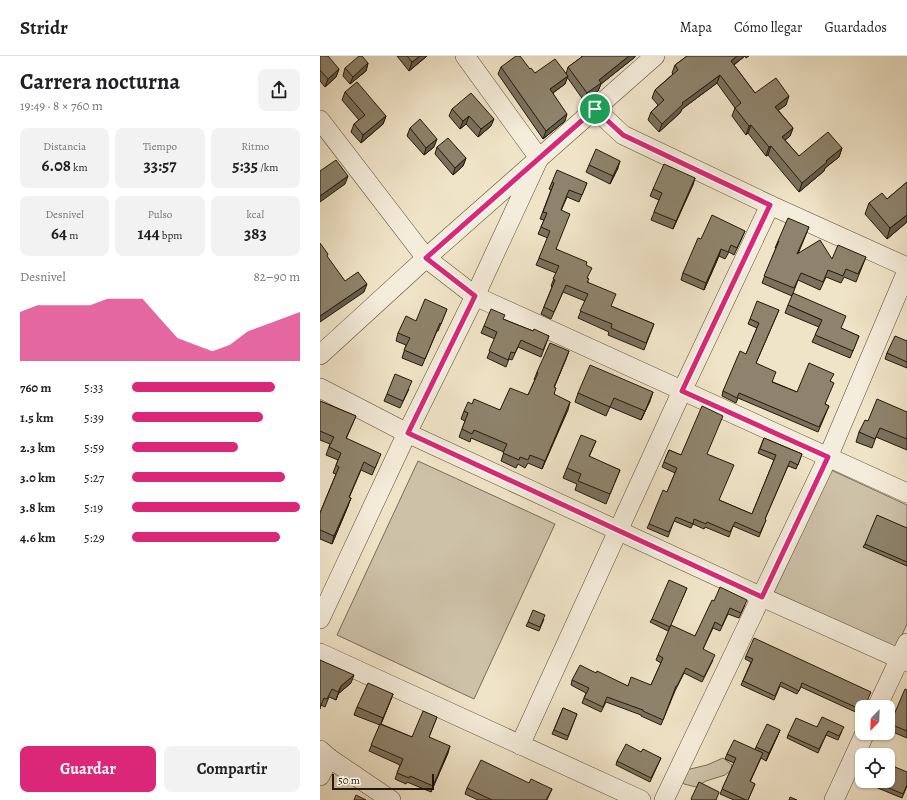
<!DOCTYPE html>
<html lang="es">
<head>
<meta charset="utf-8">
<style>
	:root { --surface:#fff; --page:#f2f2f2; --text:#202124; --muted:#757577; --line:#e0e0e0; --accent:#db2777 }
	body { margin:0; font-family:Alegreya,serif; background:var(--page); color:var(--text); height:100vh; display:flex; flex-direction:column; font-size:15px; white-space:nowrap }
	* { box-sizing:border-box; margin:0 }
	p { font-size:13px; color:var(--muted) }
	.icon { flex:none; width:22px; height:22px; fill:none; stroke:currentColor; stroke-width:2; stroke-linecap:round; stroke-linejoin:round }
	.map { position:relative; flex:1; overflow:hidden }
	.drawer { display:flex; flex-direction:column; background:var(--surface); width:320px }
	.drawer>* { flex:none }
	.needle { width:26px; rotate:203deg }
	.tools { position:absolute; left:535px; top:644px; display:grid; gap:8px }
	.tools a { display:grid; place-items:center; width:40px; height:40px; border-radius:8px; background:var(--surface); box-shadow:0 1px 3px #0004; font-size:20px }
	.scale { position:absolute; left:12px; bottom:10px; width:102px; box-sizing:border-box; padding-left:4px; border:2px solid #241909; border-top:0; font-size:11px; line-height:14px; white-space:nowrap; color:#241909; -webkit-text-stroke:3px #f5eddb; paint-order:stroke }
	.pin { position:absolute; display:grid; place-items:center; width:34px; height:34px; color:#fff; margin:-17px; border:2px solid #fff; border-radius:50%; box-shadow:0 1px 4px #0007 }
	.round { display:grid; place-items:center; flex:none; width:42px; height:42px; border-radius:8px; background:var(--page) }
	.head { display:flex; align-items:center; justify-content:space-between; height:68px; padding:0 20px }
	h1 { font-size:22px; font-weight:700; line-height:30px }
	.stats { display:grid; grid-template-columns:repeat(3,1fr); gap:6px; height:68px; padding:4px 20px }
	.stats div { display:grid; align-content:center; border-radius:8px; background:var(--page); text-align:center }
	.stats b { font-size:17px; font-weight:700 }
	.stats small { font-size:11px; font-weight:400 }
	.stats p { font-size:11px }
	.chart { height:112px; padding:8px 20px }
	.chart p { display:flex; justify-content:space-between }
	.chart svg { width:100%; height:72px; margin-top:4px; fill:var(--accent); opacity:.7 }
	.primary-button { display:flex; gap:8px; margin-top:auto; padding:8px 20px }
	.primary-button a { flex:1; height:46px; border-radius:8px; background:var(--accent); color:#fff; font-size:16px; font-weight:700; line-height:46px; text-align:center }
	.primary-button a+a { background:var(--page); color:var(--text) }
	ul { padding:0 20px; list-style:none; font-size:13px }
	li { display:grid; grid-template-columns:64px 48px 1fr; align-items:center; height:30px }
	li i { height:10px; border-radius:5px; background:var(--accent) }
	header { display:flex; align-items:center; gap:24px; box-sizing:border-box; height:56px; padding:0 20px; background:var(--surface); border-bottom:1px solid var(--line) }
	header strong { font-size:19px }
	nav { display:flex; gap:22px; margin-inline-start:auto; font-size:14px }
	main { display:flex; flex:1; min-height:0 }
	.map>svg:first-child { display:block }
	.green { fill:#cdc1a8; stroke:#786d58 }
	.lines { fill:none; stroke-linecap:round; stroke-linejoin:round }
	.minor-casing { stroke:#574c39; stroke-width:20 }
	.minor { stroke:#f5eddb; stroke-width:19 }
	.wall { fill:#7a715d; stroke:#241909 }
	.shaded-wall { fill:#635c4c; stroke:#241909 }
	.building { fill:#8e836c; stroke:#241909 }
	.route-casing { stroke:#fff; stroke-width:8 }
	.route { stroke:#db2777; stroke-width:5 }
</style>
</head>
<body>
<header>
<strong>Stridr</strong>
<nav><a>Mapa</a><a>Cómo llegar</a><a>Guardados</a></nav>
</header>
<main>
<section class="drawer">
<div class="head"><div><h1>Carrera nocturna</h1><p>19:49 · 8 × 760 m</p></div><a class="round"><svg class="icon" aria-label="share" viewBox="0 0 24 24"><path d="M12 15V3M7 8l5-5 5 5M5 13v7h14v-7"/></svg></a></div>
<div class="stats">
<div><p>Distancia</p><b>6.08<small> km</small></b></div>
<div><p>Tiempo</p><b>33:57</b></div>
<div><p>Ritmo</p><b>5:35<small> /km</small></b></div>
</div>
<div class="stats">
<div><p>Desnivel</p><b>64<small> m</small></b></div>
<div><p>Pulso</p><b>144<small> bpm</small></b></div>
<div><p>kcal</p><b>383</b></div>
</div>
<div class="chart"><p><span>Desnivel</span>82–90 m</p>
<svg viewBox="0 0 160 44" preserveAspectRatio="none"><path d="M0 44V14L10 10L20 10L30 10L40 10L50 6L60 6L70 6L80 18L90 30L100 34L110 38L120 34L130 26L140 22L150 18L160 14V44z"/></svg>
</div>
<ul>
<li><b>760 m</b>5:33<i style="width:85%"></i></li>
<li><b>1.5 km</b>5:39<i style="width:78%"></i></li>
<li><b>2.3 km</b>5:59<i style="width:63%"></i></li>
<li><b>3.0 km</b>5:27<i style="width:91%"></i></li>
<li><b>3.8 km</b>5:19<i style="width:100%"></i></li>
<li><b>4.6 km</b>5:29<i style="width:88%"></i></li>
</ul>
<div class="primary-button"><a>Guardar</a><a>Compartir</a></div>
</section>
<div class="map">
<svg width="587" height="744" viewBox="0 0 587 744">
	<rect width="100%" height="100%" fill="#f0e4c8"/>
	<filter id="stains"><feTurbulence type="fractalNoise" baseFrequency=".005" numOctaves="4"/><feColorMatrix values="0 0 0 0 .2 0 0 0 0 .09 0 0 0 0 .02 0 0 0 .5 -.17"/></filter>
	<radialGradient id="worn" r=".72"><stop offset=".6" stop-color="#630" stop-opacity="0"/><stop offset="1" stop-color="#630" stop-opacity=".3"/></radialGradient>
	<g class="green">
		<path d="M98 405 235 468 154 643 17 579Z"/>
		<path d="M511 414 587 449V568L576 592 454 536Z"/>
		<path d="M403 702 412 709 411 714 405 719 386 725 376 731 364 728 361 724 366 714 387 709Z"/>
	</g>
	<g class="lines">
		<g class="minor-casing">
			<g id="minor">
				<path d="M275 53 303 79 450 149 587 211"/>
				<path d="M0 64 106 202 155 240 587 437"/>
				<path d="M0 299 106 202 335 0"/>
				<path d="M0 332 87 377 442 541 587 606"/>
				<path d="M0 563 87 377 155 240 219 102 145 0"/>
				<path d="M0 597 321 744"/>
				<path d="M557 651 587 587"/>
				<path d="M200 689 362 335 450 149"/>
				<path d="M0 694 9 702 71 744"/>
				<path d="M0 720 9 702"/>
				<path d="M344 744 508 401 587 215"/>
				<path d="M514 744 545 677"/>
			</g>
		</g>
		<use href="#minor" class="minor"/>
	</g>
	<g class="wall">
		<path d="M0 0 19 13 16 21 5 31 0 25Z"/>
		<path d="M77 0H107L89 15Z"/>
		<path d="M261 0H315V1L281 28 278 35 264 45 247 21 245 28 233 37 245 65 223 83 178 18 181 11 210 13 215 17 246 18 248 11 262 1Z"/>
		<path d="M367 0H429L426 2 425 0 414 9 435 37 466 49 458 54 473 72 470 80 465 84 479 100 522 92 519 101 505 112 504 115 479 136 448 99 446 100 428 77 426 79 412 60 415 52 397 27 362 53 360 57 339 76 328 64 331 56 338 49 332 42 335 34 353 18 352 17 355 9Z"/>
		<path d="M48 7 46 15 30 28 23 20 25 12Z"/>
		<path d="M25 36 66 60 63 68 41 87 31 76 34 68 39 64 22 44Z"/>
		<path d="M132 53 171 70 158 81 146 68 140 73 129 60Z"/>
		<path d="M90 72 114 91 104 99 87 80Z"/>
		<path d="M117 91 146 102 143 110 133 119 115 98Z"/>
		<path d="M269 109 298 112 290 128 266 116Z"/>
		<path d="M375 122 353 173 331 164 339 144 330 140 333 133Z"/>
		<path d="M232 126 267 127 259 146 247 141 241 155 236 193 266 209 268 226 291 250 334 268 324 294 288 279 289 276 258 262 265 245 243 236 231 263 221 258 232 231 231 230 236 217 216 209 228 182 218 178 224 164 220 163 231 134 229 133Z"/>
		<path d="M587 126V166L567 183 545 158 549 147 567 143Z"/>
		<path d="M489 171 478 198 512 203 546 201 536 226 524 221 521 227 506 221 500 234 478 224 472 240 442 227 456 192H455L458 185Z"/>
		<path d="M425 175 422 182 414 199 409 196 405 203 399 200 384 234 361 224 363 217 381 183Z"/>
		<path d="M468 249 539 280 530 302 492 286 499 271 465 257Z"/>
		<path d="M127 253 118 275H117L102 310 82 302 86 289 76 285 78 277 96 265Z"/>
		<path d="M459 254 436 307 453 326 477 336 511 325 505 348 509 350 498 376 418 342 416 347 402 340 403 335 426 298 437 272 428 268 430 263Z"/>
		<path d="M183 263 213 275 229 280 221 301 198 291 192 304 189 303 186 311 167 302 175 283 161 277 164 270Z"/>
		<path d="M587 285V312L565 303 567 297Z"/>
		<path d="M246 303 234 331V339L250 346 222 413 208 407 205 412 198 408 196 412 181 405 184 396 151 382 150 386 139 381 145 365 141 363 144 355 152 348 180 354 208 339 215 324H214L217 316Z"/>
		<path d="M89 333 80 352 64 345 67 338Z"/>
		<path d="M258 337 330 345 321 364 290 351 286 360 255 346Z"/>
		<path d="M0 345 36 360 26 383 58 405 52 419 41 414 29 442 28 450 12 488 0 483V457L16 418 13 417 18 404 6 399 10 388 0 384Z"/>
		<path d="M587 356V394L556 381 552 392 536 386 539 376 548 365Z"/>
		<path d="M444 382 482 398 476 413 468 410 445 463 446 464 439 481 413 470 409 481 385 471 384 473 373 468 371 472 354 465 348 481 327 472 329 468 347 436 355 417 342 411 349 394 361 399 387 398 399 444 432 458 454 404 438 397Z"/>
		<path d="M276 385 269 401 300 414 286 448 255 434 257 428 243 422 247 412Z"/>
		<path d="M587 472V510L543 491 545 488Z"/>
		<path d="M367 532 348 575 330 566 332 563Z"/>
		<path d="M394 545 425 549 419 562 408 558 400 575 393 572 383 593 393 604 382 626 364 617 355 635 341 669 321 660V659L286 646 281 656 262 647 266 637 251 629 252 624 276 617 308 630 331 629 341 607 336 604 338 599 375 580Z"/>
		<path d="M224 563 219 575 206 570 208 566Z"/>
		<path d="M426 600 542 651V659L481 631 477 638 460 630 454 644 421 629 431 606 425 603Z"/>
		<path d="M0 604 31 627 18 638 16 644 9 641 5 651 1 649 0 653Z"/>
		<path d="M587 634V682L568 674 570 668Z"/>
		<path d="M73 638 61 668 92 681 117 661 109 681 128 697 111 736 87 726 86 728 75 723 80 709 49 695 60 669 34 659 37 651Z"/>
		<path d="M243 652 257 658 247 684 232 678Z"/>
		<path d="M497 671 522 675 518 684 506 679 498 697 467 682 468 679Z"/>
		<path d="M460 674 457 681 446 705 441 702 430 726 435 728 428 744H414L400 738 414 707 405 703 407 698 435 694 436 691Z"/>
		<path d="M321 696 341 702 330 726 296 709 297 705Z"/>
		<path d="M549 725H568L587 730 582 742 548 728Z"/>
		<path d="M209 727 232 733 227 744H158L145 738 147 732Z"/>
	</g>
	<g class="shaded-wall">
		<path d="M100 0H107L89 15 92 6Z"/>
		<path d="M309 0H315V1L281 28 278 35 264 45 267 37 279 24Z"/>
		<path d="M417 0H425L408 13 411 5Z"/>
		<path d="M48 7 46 15 30 28 33 21Z"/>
		<path d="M19 13 16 21 5 31 8 23Z"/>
		<path d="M400 19 397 27 362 53 360 57 339 76 342 68 362 47Z"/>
		<path d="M248 20 245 28 227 41 230 33Z"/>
		<path d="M469 40 466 49 452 59 455 51Z"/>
		<path d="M247 58 245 65 223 83 226 75Z"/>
		<path d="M66 60 63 68 41 87 43 79Z"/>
		<path d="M149 60 146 68 140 73 143 65Z"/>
		<path d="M174 63 171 70 158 81 161 73Z"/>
		<path d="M431 69 428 77 426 79 429 70Z"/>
		<path d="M473 72 470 80 459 89 462 81Z"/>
		<path d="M117 83 114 91 104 99 106 92Z"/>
		<path d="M451 90 448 99 446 100 449 91Z"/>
		<path d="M522 92 519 101 505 112 504 115 479 136 482 127 506 105Z"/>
		<path d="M146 102 143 110 133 119 135 112Z"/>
		<path d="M300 105 298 112 290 128 293 120Z"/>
		<path d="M28 120 25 128 0 146V140Z"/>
		<path d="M375 122 373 129 353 173 356 165Z"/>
		<path d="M587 159V166L567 183 570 172Z"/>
		<path d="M401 193 399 200 384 234 386 227Z"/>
		<path d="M47 228 44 236 0 266V260Z"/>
		<path d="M249 295 246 303 231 339 234 331Z"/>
		<path d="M333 336 330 345 321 364 325 355Z"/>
		<path d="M250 346 248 354 222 413 225 405Z"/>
		<path d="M31 442 28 450 12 488 14 480Z"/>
		<path d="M34 619 31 627 18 638 16 644 21 630Z"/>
		<path d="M73 638 70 646 60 670 63 662Z"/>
		<path d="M460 674 457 681 446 705 449 697Z"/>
		<path d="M130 690 128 697 111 736 113 730Z"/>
	</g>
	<g class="building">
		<path d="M0 0H8L19 13 8 23 0 14Z"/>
		<path d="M39 0H42L48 7 33 21 25 12Z"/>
		<path d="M87 0H100L92 6Z"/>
		<path d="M196 0H200L210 13 211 12 215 17 235 3 248 20 230 33 247 58 226 75 181 11Z"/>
		<path d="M263 0H309L279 24 281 27 267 37 248 11Z"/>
		<path d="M367 0H417L411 5 435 37 456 22 469 40 455 51 473 72 462 81 479 100 508 76 522 92 506 105 507 106 482 127 451 90 449 91 431 69 429 70 415 52 421 47 400 19 362 47 363 48 342 68 331 56 344 44 335 34 358 14 355 9Z"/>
		<path d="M37 26 66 60 43 79 34 68 45 59 25 36Z"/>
		<path d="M151 37 174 63 161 73 149 60 143 65 132 53Z"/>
		<path d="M100 63 117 83 106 92 90 72Z"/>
		<path d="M128 82 146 102 135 112 117 91Z"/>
		<path d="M276 93 300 105 293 120 269 109Z"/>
		<path d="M16 104 28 120 0 140V115Z"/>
		<path d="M344 108 375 122 356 165 334 156 342 137 333 133Z"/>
		<path d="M237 114 267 127 262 139 249 134 241 154 250 158 236 193 267 206 266 209 272 212 267 222 269 223 267 226 296 238 291 250 334 268 326 287 291 272 292 268 260 255 268 238 246 229 234 256 224 251 235 224 233 223 239 210 219 202 230 175 221 171 227 157 223 156 234 127 232 126Z"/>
		<path d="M587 126V159L570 172 549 147 562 137 567 143Z"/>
		<path d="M392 159 425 175 417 192 411 189 408 196 401 193 386 227 363 217 378 182 381 183Z"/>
		<path d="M468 162 489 171 477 198 500 184 512 203 518 189 546 201 538 218 526 213 523 220 508 214 503 226 481 217 474 232 444 220 459 185H458Z"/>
		<path d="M0 187 8 198 7 200 25 225 38 216 47 228 0 260Z"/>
		<path d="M473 237 526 260 521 272 539 280 533 295 495 279 502 264 468 249Z"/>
		<path d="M105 243 127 253 121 268 120 267 105 303 84 294 90 282 78 277 86 260 96 265Z"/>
		<path d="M437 245 459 254 436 307 456 316 452 326 477 336 489 307 514 318 510 325 514 327 505 348 509 350 499 371 419 337 417 342 403 335 420 295 426 298 439 267 430 263Z"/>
		<path d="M171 253 185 259 183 263 213 275 214 273 229 280 223 294 201 284 195 297 191 296 188 304 169 295 177 276 164 270Z"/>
		<path d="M575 280 587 285V306L567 297Z"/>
		<path d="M230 287 249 295 234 331 236 332 234 338 250 346 225 405 210 399 208 404 200 401 199 404 183 397 187 388 154 374 152 378 142 373 148 357 144 355 148 346 152 348 154 343 180 354 190 332 208 339 218 317 217 316Z"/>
		<path d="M270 309 333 336 325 355 294 342 290 351 258 337Z"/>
		<path d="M75 318 92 325 83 345 67 338Z"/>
		<path d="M557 343 587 356V383L560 372 555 383 539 376 545 364 548 365Z"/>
		<path d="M0 345 36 360 26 382 61 398 55 412 44 406 29 441 31 442 14 480 0 474V457L19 411 16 409 21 397 9 391 14 381 0 375Z"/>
		<path d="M382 350 403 360 387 398 414 409 399 444 432 458 456 399 440 393 444 382 482 398 478 409 470 405 445 463 446 464 440 477 415 466 410 476 387 466 386 468 374 463 373 468 356 461 349 476 329 468 343 434 347 436 357 412 344 406 349 394 361 399Z"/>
		<path d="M261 379 276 385 269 400 300 414 290 438 258 425 261 418 247 412Z"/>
		<path d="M557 459 587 472V506L545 488Z"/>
		<path d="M349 524 367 532 350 571 332 563Z"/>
		<path d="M400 531 427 544 421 557 410 552 402 570 395 566 383 593 395 599 384 621 366 612 357 630H356L343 664 323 655V654L287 641 283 651 264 642 269 632 252 624 260 609 276 617 277 615 308 630 311 621 331 629 343 602 338 599 351 569 375 580 392 544 394 545Z"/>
		<path d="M213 554 225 559 220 571 208 566Z"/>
		<path d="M434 582 551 636 548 643V651H542V654L482 627 479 635 461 626 455 640 423 625 433 603 426 600Z"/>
		<path d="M0 604 34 619 21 630 18 636 12 633 7 643 4 642 0 651Z"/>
		<path d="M48 627 73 638 63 662 37 651Z"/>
		<path d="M585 633 587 634V675L570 668Z"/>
		<path d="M243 652 257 658 248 680 234 674Z"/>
		<path d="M103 655 117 661 109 681 130 690 113 730 90 720 89 722 77 717 83 703 51 689 60 668 92 681Z"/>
		<path d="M502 661 524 671 519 680 508 675 499 693 468 679 476 662 497 671Z"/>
		<path d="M447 668 460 674 449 697 436 691Z"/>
		<path d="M414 684 443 697 430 725 435 728 428 744H426L402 733 416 702 407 698Z"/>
		<path d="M306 688 321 696 323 693 341 702 331 722 297 705Z"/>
		<path d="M161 704 209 727 211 723 232 733 226 744H172L147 732Z"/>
		<path d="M568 708 587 716V729L583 738 552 725H568Z"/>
		<path d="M379 726 399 736 396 744H372L371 743Z"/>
		<path d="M36 739 46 744H34Z"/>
		<path d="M470 741 477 744H469Z"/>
	</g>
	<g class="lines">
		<g class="route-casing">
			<path id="route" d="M275 53 303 79 450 149 362 335 508 401 442 541 88 377 155 240 106 202Z"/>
		</g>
		<use href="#route" class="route"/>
	</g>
	<rect width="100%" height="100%" filter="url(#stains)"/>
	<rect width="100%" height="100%" fill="url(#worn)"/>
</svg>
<div class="tools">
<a><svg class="needle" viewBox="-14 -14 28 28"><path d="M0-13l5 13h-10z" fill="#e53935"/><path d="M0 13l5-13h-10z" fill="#757577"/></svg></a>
<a><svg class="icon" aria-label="locate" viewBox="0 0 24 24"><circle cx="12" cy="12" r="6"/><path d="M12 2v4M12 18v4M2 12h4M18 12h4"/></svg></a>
</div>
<div class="scale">50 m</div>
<div class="pin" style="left:275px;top:53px;background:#1e9e55"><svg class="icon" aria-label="arrive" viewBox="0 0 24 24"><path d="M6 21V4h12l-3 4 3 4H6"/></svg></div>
</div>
</main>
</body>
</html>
